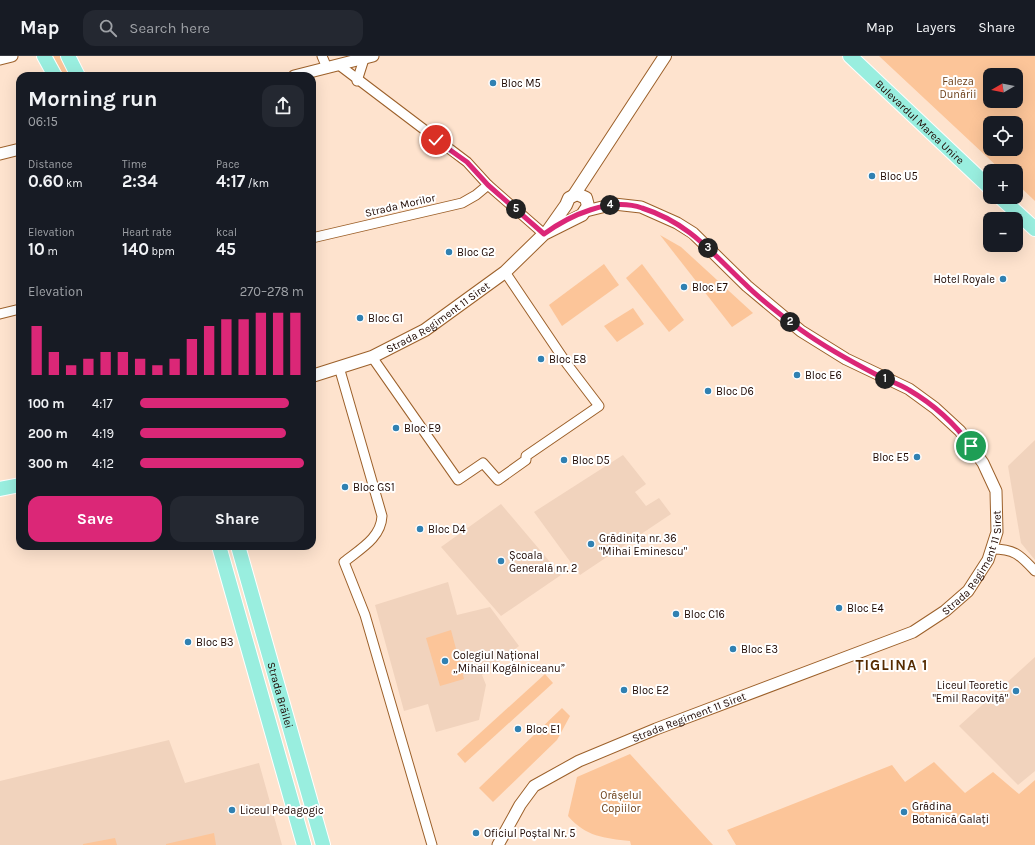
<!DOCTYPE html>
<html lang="en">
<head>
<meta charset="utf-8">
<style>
	:root { --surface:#171b24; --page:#242831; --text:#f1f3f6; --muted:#9ea1a6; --line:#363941; --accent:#db2777 }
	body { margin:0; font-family:Karla,sans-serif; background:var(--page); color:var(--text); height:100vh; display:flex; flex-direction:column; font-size:15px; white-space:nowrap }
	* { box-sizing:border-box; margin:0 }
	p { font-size:13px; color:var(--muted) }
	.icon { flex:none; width:22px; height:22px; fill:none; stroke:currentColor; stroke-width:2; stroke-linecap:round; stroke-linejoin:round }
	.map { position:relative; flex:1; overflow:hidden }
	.sheet { position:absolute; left:16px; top:16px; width:300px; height:478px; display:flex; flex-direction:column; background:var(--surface); border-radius:12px; box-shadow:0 4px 16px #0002 }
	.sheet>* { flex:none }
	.needle { width:26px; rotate:261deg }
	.tools { position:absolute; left:983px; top:12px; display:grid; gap:8px }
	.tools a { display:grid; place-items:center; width:40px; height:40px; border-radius:8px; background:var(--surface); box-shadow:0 4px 16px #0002; font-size:20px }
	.pin { position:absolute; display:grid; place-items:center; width:34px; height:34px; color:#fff; margin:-17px; border:2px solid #fff; border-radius:50%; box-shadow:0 1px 4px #0007 }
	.km { position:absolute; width:20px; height:20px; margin:-10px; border-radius:50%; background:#222; color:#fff; font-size:11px; line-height:20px; text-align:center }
	.round { display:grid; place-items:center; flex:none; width:42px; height:42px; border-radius:12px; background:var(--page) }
	.summary { display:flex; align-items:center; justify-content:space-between; height:68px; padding:0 12px }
	h1 { font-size:22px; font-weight:700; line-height:30px }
	.metrics { display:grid; grid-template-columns:repeat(3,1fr); gap:6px; height:68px; padding:4px 12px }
	.metrics div { display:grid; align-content:center }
	.metrics b { font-size:17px; font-weight:700 }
	.metrics small { font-size:11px; font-weight:400 }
	.metrics p { font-size:11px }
	.chart { height:112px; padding:8px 12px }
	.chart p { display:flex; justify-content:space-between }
	.chart svg { width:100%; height:72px; margin-top:4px; stroke:var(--accent); stroke-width:6 }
	.primary-button { display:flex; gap:8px; margin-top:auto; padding:8px 12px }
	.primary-button a { flex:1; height:46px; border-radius:12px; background:var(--accent); color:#fff; font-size:16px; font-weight:700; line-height:46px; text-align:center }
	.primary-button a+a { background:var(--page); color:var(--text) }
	ul { padding:0 12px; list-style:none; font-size:13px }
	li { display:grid; grid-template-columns:64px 48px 1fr; align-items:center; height:30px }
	li i { height:10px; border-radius:5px; background:var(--accent) }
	header { display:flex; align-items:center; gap:24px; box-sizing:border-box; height:56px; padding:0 20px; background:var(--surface); border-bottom:1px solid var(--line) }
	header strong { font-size:19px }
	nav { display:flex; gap:22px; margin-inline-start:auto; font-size:14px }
	.search { width:280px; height:36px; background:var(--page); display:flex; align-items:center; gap:10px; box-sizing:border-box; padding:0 14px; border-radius:12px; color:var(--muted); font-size:15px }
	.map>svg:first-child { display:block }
	.built { fill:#f1d3bd }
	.green { fill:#fcc599; fill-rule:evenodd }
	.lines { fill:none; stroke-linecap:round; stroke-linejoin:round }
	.minor-casing { stroke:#9c602a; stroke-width:11 }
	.tertiary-casing { stroke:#9c602a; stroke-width:13 }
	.secondary-casing { stroke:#9c602a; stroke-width:14 }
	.primary-casing { stroke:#fff; stroke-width:16 }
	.minor { stroke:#fff; stroke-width:9 }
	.tertiary { stroke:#fff; stroke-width:11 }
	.secondary { stroke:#fff; stroke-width:12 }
	.primary { stroke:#99eedf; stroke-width:14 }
	.route-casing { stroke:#fff; stroke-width:8 }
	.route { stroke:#db2777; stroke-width:5 }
	.poi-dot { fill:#3081b2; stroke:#fff; stroke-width:1.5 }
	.labels { text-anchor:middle; stroke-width:4; stroke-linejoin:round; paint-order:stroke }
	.park-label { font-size:11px; fill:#6e4119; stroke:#fff }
	.poi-label { font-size:11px; fill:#1d0700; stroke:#fff; text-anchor:start }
	.street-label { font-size:11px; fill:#1d0700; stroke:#fff }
	.district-label { font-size:15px; font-weight:bold; letter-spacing:1px; fill:#562b00; stroke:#fff }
</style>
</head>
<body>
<header>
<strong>Map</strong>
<div class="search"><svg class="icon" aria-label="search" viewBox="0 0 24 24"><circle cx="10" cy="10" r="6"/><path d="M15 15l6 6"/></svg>Search here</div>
<nav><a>Map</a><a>Layers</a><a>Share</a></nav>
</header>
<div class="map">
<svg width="1035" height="789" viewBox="0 0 1035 789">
	<rect width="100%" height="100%" fill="#fee3ce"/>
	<g class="built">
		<path d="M1035 384V504L1021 487 1008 410Z"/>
		<path d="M623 399 646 428 635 436 646 450 659 442 671 458 580 519 534 456Z"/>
		<path d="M501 448 561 519 501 560 441 491Z"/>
		<path d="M448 526 457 559 490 551 519 590 482 619 486 629 479 664 436 676 428 648 404 655 375 549Z"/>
		<path d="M1035 601V715L1018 729 959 670Z"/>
		<path d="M169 684 185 727 259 707 282 789H0V725Z"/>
	</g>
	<g class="green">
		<path d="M53 0H63L73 20H64Z"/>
		<path d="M879 0H1035V145L1016 127V115H1002ZM990 19H1016V45H990ZM990 67H1016V93H990Z"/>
		<path d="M660 179 681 191 753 257 732 271Z"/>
		<path d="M604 208 619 229 562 270 549 249Z"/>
		<path d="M642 208 684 264 669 276 626 222Z"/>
		<path d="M633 252 644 268 617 286 604 270Z"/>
		<path d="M451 574 464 623 440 630 426 582Z"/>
		<path d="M545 618 553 627 465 707 457 698Z"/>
		<path d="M562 652 570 660 557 684 493 746 479 732Z"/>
		<path d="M630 698 713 789H631L630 785C604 782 586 781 568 760L577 721Z"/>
		<path d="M934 706 965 737 993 716 1019 738 1035 724V789H736L727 774 892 709 905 726Z"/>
		<path d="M214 777 216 789H166V788Z"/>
		<path d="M115 782 117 789H83V788Z"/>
	</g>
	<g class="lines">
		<g class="minor-casing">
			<g id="minor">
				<path d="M322 0 327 12"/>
				<path d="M339 9 467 106 488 129 544 178"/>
				<path d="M357 25 364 3"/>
				<path d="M312 182 462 147 476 139 488 129"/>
				<path d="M0 258 20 253"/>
				<path d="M372 301 458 424 483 407 498 424 526 404V400L599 350 567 308 505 216"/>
				<path d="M339 311 382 460C381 482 360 493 344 506L365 559 432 789"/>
				<path d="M992 493C1015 493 1020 499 1035 515"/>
			</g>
		</g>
		<g class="tertiary-casing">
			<g id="tertiary">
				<path d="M0 3 12 0"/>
				<path d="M294 20 373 0"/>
				<path d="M0 98 20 93"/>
				<path id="s1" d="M498 789 520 749 534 730 579 705 656 673 913 576 945 555 968 535 988 504 997 476 996 435 983 407 960 375 935 352 909 333 846 303 801 275 747 230 693 177 677 167 641 151 614 148 586 155"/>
			</g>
		</g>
		<g class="secondary-casing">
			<g id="secondary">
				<path d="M574 139 665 0"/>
				<path id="s2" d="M312 320 372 301 425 274 505 216 544 178 582 159 588 150 586 142 577 138 569 142 566 149 547 176"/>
			</g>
		</g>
		<g class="primary-casing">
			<g id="primary">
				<path d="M44 0 55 20"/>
				<path d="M68 0 78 20"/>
				<path id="s3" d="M850 0 990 132"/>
				<path d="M1000 141 1035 173"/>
				<path d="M0 433 20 429"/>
				<path d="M219 490 304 789"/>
				<path id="s4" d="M238 490 323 789"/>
			</g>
		</g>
		<use href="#minor" class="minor"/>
		<use href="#tertiary" class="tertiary"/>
		<use href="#secondary" class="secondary"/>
		<use href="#primary" class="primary"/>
	</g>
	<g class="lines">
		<g class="route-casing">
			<path id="route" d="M436 84 467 106 488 129 544 178C570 159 610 141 642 152 689 167 711 196 745 228 762 245 782 260 801 274 826 292 852 306 879 320 889 325 900 328 909 334 933 348 955 368 971 390"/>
		</g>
		<use href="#route" class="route"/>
	</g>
	<g class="poi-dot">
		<circle cx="493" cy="27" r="4"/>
		<circle cx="872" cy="120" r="4"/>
		<circle cx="449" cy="196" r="4"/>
		<circle cx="1003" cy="223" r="4"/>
		<circle cx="684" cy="231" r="4"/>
		<circle cx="360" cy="262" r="4"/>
		<circle cx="541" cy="303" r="4"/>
		<circle cx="797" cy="319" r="4"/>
		<circle cx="708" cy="335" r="4"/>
		<circle cx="396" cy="372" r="4"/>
		<circle cx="917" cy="401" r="4"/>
		<circle cx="564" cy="404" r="4"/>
		<circle cx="345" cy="431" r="4"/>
		<circle cx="420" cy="473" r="4"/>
		<circle cx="591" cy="488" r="4"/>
		<circle cx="501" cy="505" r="4"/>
		<circle cx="839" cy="552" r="4"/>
		<circle cx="676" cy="558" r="4"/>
		<circle cx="188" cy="586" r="4"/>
		<circle cx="733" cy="593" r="4"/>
		<circle cx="445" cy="605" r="4"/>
		<circle cx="624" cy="634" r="4"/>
		<circle cx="1016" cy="635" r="4"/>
		<circle cx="518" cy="673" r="4"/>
		<circle cx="232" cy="754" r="4"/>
		<circle cx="904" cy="756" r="4"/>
		<circle cx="476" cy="777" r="4"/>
	</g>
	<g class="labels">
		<g class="park-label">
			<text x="958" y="29">Faleza<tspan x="958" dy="13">Dunării</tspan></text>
			<text x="621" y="743">Orășelul<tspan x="621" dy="13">Copiilor</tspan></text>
		</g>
		<g class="poi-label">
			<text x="501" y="31">Bloc M5</text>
			<text x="880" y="124">Bloc U5</text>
			<text x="457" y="200">Bloc G2</text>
			<text x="995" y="227" text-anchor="end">Hotel Royale</text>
			<text x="692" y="235">Bloc E7</text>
			<text x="368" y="266">Bloc G1</text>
			<text x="549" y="307">Bloc E8</text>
			<text x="805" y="323">Bloc E6</text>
			<text x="716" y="339">Bloc D6</text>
			<text x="404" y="376">Bloc E9</text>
			<text x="909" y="405" text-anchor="end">Bloc E5</text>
			<text x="572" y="408">Bloc D5</text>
			<text x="353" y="435">Bloc GS1</text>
			<text x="428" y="477">Bloc D4</text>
			<text x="599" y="486">Grădinița nr. 36<tspan x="599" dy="13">"Mihai Eminescu"</tspan></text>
			<text x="509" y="503">Școala<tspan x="509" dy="13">Generală nr. 2</tspan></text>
			<text x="847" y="556">Bloc E4</text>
			<text x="684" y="562">Bloc C16</text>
			<text x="196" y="590">Bloc B3</text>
			<text x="741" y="597">Bloc E3</text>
			<text x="453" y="603">Colegiul Național<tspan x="453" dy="13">„Mihail Kogălniceanu”</tspan></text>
			<text x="1008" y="633" text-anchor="end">Liceul Teoretic<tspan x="1008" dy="13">"Emil Racoviță"</tspan></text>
			<text x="632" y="638">Bloc E2</text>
			<text x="526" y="677">Bloc E1</text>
			<text x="912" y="754">Grădina<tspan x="912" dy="13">Botanică Galați</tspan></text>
			<text x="240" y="758">Liceul Pedagogic</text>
			<text x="484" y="781">Oficiul Poștal Nr. 5</text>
		</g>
		<g class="street-label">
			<text dy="4" stroke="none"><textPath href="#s3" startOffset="96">Bulevardul Marea Unire</textPath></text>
			<text transform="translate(400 149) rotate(-13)" y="4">Strada Morilor</text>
			<text dy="4" stroke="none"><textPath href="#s2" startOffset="140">Strada Regiment 11 Siret</textPath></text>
			<text dy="4" stroke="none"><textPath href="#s1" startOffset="575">Strada Regiment 11 Siret</textPath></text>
			<text dy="4" stroke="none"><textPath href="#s4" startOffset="155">Strada Brăilei</textPath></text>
			<text dy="4" stroke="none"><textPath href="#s1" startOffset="239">Strada Regiment 11 Siret</textPath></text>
		</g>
		<g class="district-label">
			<text x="892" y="614">ȚIGLINA 1</text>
		</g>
	</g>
</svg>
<div class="tools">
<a><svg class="needle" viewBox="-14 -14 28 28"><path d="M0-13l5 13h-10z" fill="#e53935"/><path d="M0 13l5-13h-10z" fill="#9ea1a6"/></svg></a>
<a><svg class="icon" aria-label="locate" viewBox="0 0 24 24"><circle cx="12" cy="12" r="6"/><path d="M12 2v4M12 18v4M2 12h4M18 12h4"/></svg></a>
<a>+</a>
<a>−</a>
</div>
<div class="pin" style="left:971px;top:390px;background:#1e9e55"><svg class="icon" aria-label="arrive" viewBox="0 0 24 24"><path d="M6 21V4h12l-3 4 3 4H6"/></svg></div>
<div class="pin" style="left:436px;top:84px;background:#d93025"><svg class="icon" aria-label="check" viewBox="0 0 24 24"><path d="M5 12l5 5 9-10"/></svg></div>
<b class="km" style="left:885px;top:323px">1</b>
<b class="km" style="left:790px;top:266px">2</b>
<b class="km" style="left:708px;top:192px">3</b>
<b class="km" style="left:610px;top:149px">4</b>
<b class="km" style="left:516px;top:153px">5</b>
<section class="sheet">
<div class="summary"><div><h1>Morning run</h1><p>06:15</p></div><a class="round"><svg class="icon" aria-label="share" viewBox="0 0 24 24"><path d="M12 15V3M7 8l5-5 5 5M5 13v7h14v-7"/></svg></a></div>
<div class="metrics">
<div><p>Distance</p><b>0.60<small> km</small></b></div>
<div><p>Time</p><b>2:34</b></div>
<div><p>Pace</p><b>4:17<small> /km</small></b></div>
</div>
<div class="metrics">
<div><p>Elevation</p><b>10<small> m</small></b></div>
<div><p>Heart rate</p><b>140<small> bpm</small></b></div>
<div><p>kcal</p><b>45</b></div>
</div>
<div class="chart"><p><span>Elevation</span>270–278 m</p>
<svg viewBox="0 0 160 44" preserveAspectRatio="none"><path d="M5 44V14M15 44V30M25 44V38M35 44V34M45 44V30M55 44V30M65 44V34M75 44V38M85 44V34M95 44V22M105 44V14M115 44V10M125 44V10M135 44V6M145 44V6M155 44V6"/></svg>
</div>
<ul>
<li><b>100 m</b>4:17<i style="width:91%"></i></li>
<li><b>200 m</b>4:19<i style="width:89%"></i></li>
<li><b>300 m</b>4:12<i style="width:100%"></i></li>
</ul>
<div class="primary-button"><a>Save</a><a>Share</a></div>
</section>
</div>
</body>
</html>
